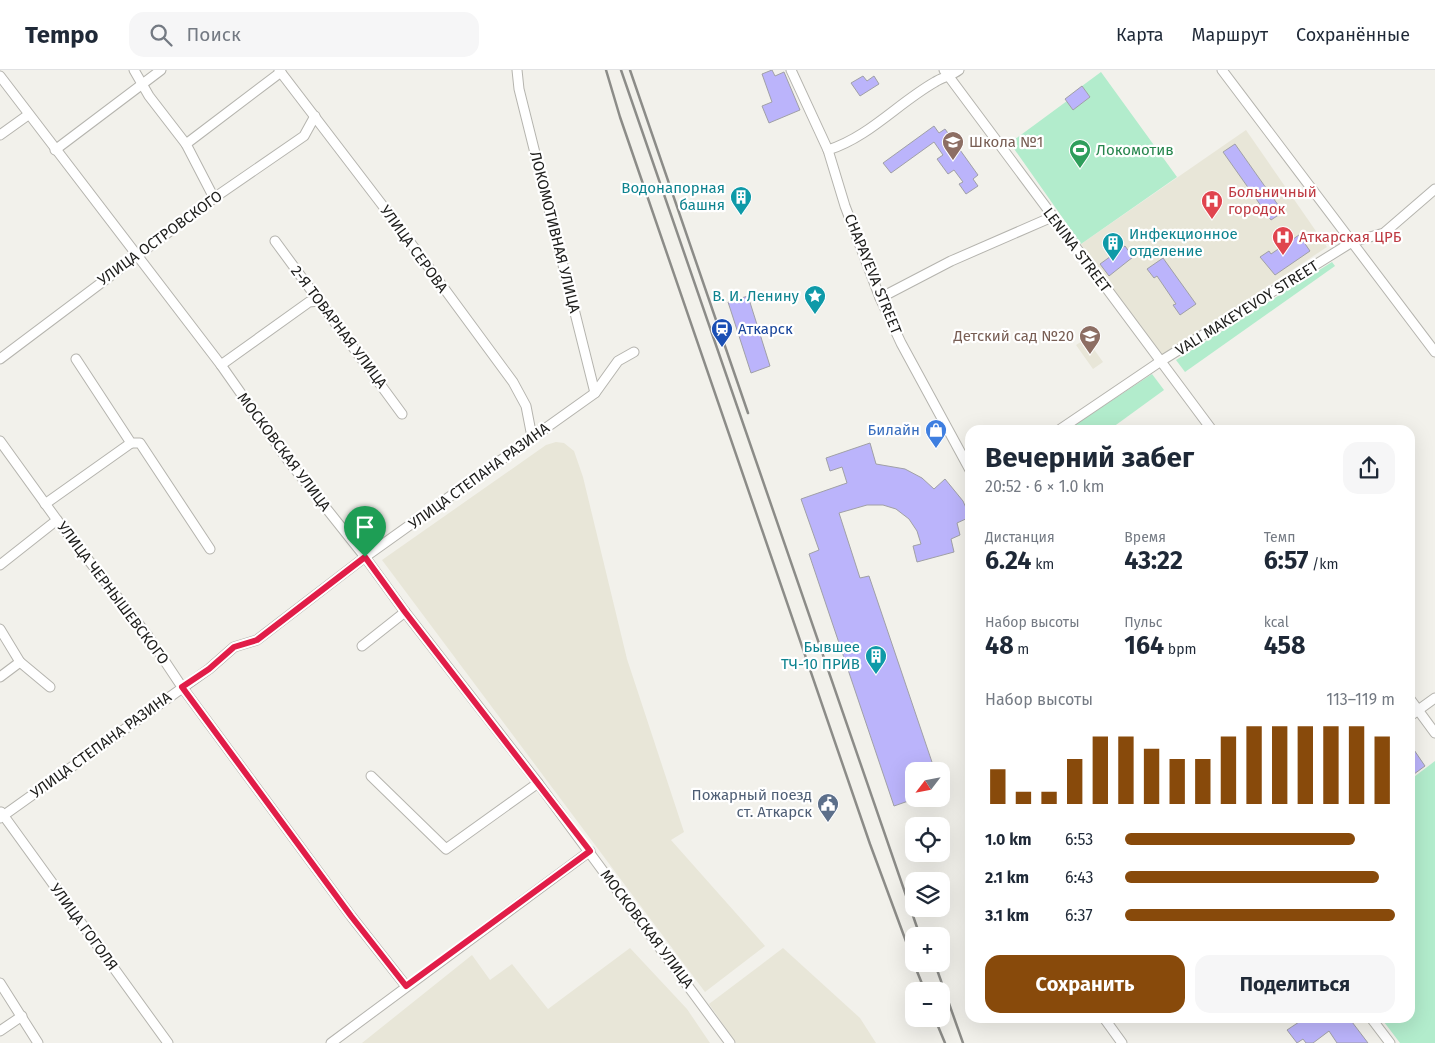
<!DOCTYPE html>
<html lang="ru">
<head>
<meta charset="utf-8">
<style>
	:root { --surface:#fff; --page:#f6f6f7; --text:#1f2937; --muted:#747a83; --line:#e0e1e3; --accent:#884a0b }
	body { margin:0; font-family:"Fira Sans",sans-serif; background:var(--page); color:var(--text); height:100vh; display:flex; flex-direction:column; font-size:19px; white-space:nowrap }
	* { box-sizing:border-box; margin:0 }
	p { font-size:16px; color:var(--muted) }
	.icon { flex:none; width:28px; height:28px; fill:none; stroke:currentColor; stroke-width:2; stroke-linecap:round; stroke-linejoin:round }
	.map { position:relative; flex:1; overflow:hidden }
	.details { position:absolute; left:965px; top:355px; width:450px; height:598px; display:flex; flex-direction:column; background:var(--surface); border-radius:15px; box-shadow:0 5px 20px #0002 }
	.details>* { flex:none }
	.needle { width:32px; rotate:238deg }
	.controls { position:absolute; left:905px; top:692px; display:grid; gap:10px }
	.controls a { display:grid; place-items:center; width:45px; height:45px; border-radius:10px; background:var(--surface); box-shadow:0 5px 20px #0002; font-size:25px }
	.pin { position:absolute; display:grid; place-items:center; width:42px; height:42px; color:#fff; margin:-51px -21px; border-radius:50% 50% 50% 0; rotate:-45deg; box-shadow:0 0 5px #0007 }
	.pin .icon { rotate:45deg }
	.round { display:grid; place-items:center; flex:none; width:52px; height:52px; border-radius:15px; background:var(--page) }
	.overview { display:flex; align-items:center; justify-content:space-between; height:85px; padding:0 20px }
	h1 { font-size:28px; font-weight:700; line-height:38px }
	.figures { display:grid; grid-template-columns:repeat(3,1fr); gap:8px; height:85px; padding:5px 20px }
	.figures div { display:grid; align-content:center }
	.figures b { font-size:25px; font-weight:700 }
	.figures small { font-size:14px; font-weight:400 }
	.figures p { font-size:14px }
	.chart { height:140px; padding:10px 20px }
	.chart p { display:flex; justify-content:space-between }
	.chart svg { width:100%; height:90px; margin-top:5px; stroke:var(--accent); stroke-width:6 }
	.action { display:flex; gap:10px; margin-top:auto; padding:10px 20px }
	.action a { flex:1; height:58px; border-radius:15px; background:var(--accent); color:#fff; font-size:20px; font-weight:700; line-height:58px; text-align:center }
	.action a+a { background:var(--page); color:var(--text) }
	ul { padding:0 20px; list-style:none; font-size:16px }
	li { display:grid; grid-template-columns:80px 60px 1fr; align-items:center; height:38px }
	li i { height:12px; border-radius:6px; background:var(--accent) }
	header { display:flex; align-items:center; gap:30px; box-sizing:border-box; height:70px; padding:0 25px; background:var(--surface); border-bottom:1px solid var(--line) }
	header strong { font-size:24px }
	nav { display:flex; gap:28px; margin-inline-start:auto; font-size:18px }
	.search { width:350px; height:45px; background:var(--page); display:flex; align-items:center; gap:12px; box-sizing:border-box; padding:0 18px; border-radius:15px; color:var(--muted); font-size:19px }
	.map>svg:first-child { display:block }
	.built { fill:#e8e6d8 }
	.green { fill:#b2eccc }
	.building { fill:#bbb4fb; stroke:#a0a0a6 }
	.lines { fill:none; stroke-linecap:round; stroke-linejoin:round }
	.minor-casing { stroke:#b5b4ae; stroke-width:11 }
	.minor { stroke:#fff; stroke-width:9 }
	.rail { stroke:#8c8c88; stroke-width:2.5 }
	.route-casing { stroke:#fff; stroke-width:10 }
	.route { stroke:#e11d48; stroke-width:6 }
	.labels { text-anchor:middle; stroke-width:4.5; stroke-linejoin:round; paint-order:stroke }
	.education-label { font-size:15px; fill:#785e54; stroke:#fff; text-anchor:start }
	.leisure-label { font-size:15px; fill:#27864d; stroke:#fff; text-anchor:start }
	.culture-label { font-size:15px; fill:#0d838f; stroke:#fff; text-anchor:end }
	.health-label { font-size:15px; fill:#be3a42; stroke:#fff; text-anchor:start }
	.street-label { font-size:15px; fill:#20201e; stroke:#fff }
	.transit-label { font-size:15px; fill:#164399; stroke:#fff; text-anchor:start }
	.shop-label { font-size:15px; fill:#366cbe; stroke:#fff; text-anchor:end }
	.service-label { font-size:15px; fill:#4e5e75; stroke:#fff; text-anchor:end }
</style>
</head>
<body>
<header>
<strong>Tempo</strong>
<div class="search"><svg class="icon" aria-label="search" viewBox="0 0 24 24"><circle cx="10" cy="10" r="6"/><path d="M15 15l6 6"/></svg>Поиск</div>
<nav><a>Карта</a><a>Маршрут</a><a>Сохранённые</a></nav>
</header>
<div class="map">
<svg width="1435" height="973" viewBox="0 0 1435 973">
	<rect width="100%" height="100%" fill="#f2f1eb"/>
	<g class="built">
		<path d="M1246 60 1327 177 1162 286 1081 174Z"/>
		<path d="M1090 266 1096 275 1093 278 1103 292 1093 299 1076 275Z"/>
		<path d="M556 372 564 373 574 381 583 407 627 589 684 762 671 770 765 876 705 922 382 490 546 375Z"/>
		<path d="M630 878 687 939 710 973H362L472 885 490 910 512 894 548 939Z"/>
		<path d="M783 878 860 948 876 973H736L709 934Z"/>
	</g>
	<g class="green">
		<path d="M1101 2 1177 107 1081 174 1010 73 1067 31 1073 39 1090 27 1082 16Z"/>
		<path d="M1332 192 1335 196 1185 302 1176 290Z"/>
		<path d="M1152 304 1164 320 1109 360H1067Z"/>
		<path d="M1435 691V973H1400L1381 948H1410V710Z"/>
	</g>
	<g class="building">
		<path d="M772 0 775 6 784 2 800 40 769 53 762 36 772 32 762 4Z"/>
		<path d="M863 6 867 11 874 6 879 14 860 26 851 13Z"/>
		<path d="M1082 16 1090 27 1073 40 1065 29Z"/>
		<path d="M934 56 939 63 945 59 978 105 973 109 978 116 966 124 959 114 963 112 954 100 948 104 937 89 943 85 934 72 891 103 883 93Z"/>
		<path d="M1235 74 1283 142 1271 150 1223 82Z"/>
		<path d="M1299 165 1310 181 1275 205 1260 187 1269 181 1271 184Z"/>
		<path d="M1125 176 1133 187 1109 206 1100 194Z"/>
		<path d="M1163 188 1196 234 1180 245 1173 235 1176 234 1157 206 1154 208 1147 199Z"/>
		<path d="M748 226 770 296 751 303 728 232Z"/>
		<path d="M870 373 876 394 905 399 922 408 934 419 945 409 963 431 970 447 957 453 960 465 951 469 954 482 917 492 913 476 921 474 917 461 909 449 896 439 883 435H867L839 443 860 508 869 506 935 701H914V729L894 736 809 484 819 480 801 429 847 413 842 397 830 401 826 388Z"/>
		<path d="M1410 674 1425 696 1410 707Z"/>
		<path d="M1305 948H1349L1368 973H1337L1329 961 1313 973H1306L1303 969 1297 973 1287 960Z"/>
	</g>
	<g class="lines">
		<g class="minor-casing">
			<g id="minor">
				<path d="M134 0 149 26 186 74 214 128"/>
				<path d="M279 0 396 153 513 312 526 336 532 367"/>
				<path d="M517 0 519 19 595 323"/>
				<path d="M791 0 828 80 845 136 880 228 901 273 970 400"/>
				<path d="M944 0 1212 360"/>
				<path d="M1222 0 1435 282"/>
				<path d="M0 6 221 295 287 389 365 487 405 542 538 713 730 973"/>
				<path d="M0 65 28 45"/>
				<path d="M186 74 281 2"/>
				<path d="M55 80 161 0"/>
				<path d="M828 80C869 67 898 33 935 12 943 7 951 6 959 0"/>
				<path d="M275 171 402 344"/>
				<path d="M880 228 951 191 1052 147"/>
				<path d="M0 289 214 128 304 66 315 46"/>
				<path d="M76 289 131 373H140L210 479"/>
				<path d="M221 295 309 232 319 231"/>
				<path d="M1059 360 1161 291 1352 172 1384 163 1435 119"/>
				<path d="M0 371 57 450 148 566 182 617 351 846 406 916"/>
				<path d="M45 434 131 373"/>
				<path d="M0 495 57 450"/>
				<path d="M0 559 20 592 50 617"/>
				<path d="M362 576 405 542"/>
				<path d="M0 607 20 592"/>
				<path d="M1410 629 1435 663"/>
				<path d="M1410 646 1435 628"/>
				<path d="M371 706 446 779 538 713"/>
				<path d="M1 742 168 973"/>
				<path d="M0 748 209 599 234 577 257 570 365 487 595 323 618 291 634 282"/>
				<path d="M0 913 38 973"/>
				<path d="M1104 948 1122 973"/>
				<path d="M1371 948 1390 973"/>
				<path d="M0 961 22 946"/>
				<path d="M331 973 590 781"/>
			</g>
		</g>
		<use href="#minor" class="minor"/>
		<g class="rail">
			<path d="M606 0 620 47 870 774 914 893"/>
			<path d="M621 0 920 866"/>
			<path d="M630 0 748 343"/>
			<path d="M914 894 925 921"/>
			<path d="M935 894 963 973"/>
			<path d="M935 949 945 973"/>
		</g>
	</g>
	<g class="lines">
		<g class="route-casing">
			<path id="route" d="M365 487 405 542 590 781 406 916 351 846 182 617 209 599 234 577 257 570Z"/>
		</g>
		<use href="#route" class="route"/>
	</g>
	<defs>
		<g id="school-pin" transform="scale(1.125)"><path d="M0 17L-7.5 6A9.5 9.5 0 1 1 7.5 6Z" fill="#8d6e63" stroke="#fff"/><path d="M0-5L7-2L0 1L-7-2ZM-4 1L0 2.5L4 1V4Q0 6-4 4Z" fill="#fff"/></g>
		<g id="stadium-pin" transform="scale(1.125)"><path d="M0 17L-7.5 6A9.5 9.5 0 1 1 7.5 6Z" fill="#2e9e5b" stroke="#fff"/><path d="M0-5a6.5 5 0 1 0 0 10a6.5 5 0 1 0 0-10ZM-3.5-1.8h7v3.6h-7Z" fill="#fff"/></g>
		<g id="building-pin" transform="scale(1.125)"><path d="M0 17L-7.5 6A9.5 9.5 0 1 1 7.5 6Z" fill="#0f9aa8" stroke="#fff"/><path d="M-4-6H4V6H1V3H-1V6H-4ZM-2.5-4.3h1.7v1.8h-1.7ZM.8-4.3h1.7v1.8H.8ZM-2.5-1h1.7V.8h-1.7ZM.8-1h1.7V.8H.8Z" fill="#fff"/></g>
		<g id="hospital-pin" transform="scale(1.125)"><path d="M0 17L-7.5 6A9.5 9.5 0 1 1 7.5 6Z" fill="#e0444e" stroke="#fff"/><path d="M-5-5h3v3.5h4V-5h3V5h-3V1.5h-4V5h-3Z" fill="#fff"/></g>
		<g id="sight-pin" transform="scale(1.125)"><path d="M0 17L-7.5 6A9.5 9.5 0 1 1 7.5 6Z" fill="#0f9aa8" stroke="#fff"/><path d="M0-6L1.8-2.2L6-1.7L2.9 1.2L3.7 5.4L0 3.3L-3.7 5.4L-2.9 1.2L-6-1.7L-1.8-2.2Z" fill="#fff"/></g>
		<g id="station-pin" transform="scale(1.125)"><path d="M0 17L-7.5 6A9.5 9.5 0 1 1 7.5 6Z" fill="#1a4fb4" stroke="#fff"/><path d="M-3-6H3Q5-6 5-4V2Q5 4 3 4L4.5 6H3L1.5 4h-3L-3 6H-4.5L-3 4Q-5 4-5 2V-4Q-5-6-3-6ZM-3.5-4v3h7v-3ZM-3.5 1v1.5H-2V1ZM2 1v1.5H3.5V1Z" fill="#fff"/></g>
		<g id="shop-pin" transform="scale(1.125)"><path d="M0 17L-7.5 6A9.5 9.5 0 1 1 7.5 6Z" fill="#3f7fe0" stroke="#fff"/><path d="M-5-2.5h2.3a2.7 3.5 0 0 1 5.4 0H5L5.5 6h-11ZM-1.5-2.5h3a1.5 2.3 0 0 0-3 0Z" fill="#fff"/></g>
		<g id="civic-pin" transform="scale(1.125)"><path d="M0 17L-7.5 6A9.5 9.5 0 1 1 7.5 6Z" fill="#5c6f8a" stroke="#fff"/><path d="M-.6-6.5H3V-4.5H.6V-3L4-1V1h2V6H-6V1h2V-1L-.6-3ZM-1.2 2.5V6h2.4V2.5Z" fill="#fff"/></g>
	</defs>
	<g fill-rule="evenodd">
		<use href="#school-pin" x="953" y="72"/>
		<use href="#stadium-pin" x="1080" y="80"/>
		<use href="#building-pin" x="741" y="127"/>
		<use href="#hospital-pin" x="1212" y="131"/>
		<use href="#hospital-pin" x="1283" y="167"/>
		<use href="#building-pin" x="1113" y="173"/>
		<use href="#sight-pin" x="815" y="226"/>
		<use href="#station-pin" x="722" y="259"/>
		<use href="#school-pin" x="1090" y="266"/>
		<use href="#shop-pin" x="936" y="360"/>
		<use href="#building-pin" x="876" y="586"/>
		<use href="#civic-pin" x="828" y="734"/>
	</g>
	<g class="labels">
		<g class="education-label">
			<text x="969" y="77">Школа №1</text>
			<text x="1074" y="271" text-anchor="end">Детский сад №20</text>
		</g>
		<g class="leisure-label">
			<text x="1096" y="85">Локомотив</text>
		</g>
		<g class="culture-label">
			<text x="725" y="123">Водонапорная<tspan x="725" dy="17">башня</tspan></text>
			<text x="1129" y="169" text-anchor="start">Инфекционное<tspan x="1129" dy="17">отделение</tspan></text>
			<text x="799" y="231">В. И. Ленину</text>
			<text x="860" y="582">Бывшее<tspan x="860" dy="17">ТЧ-10 ПРИВ</tspan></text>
		</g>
		<g class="health-label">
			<text x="1228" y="127">Больничный<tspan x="1228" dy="17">городок</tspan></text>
			<text x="1299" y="172">Аткарская ЦРБ</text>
		</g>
		<g class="street-label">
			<text transform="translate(555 162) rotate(76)" y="5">ЛОКОМОТИВНАЯ УЛИЦА</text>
			<text transform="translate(160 168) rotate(-36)" y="5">УЛИЦА ОСТРОВСКОГО</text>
			<text transform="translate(414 179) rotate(54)" y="5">УЛИЦА СЕРОВА</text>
			<text transform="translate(1077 180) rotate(53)" y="5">LENINA STREET</text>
			<text transform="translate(873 204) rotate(68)" y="5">CHAPAYEVA STREET</text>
			<text transform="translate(1247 238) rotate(-32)" y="5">VALI MAKEYEVOY STREET</text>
			<text transform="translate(339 257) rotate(53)" y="5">2-Я ТОВАРНАЯ УЛИЦА</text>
			<text transform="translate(284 382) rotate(53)" y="5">МОСКОВСКАЯ УЛИЦА</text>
			<text transform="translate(479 406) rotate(-36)" y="5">УЛИЦА СТЕПАНА РАЗИНА</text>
			<text transform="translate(113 523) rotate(53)" y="5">УЛИЦА ЧЕРНЫШЕВСКОГО</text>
			<text transform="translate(101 675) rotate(-36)" y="5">УЛИЦА СТЕПАНА РАЗИНА</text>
			<text transform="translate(84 857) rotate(54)" y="5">УЛИЦА ГОГОЛЯ</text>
			<text transform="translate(647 859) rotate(53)" y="5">МОСКОВСКАЯ УЛИЦА</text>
		</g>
		<g class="transit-label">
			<text x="738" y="264">Аткарск</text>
		</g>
		<g class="shop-label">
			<text x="920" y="365">Билайн</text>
		</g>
		<g class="service-label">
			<text x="812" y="730">Пожарный поезд<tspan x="812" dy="17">ст. Аткарск</tspan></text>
		</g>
	</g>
</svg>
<div class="controls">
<a><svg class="needle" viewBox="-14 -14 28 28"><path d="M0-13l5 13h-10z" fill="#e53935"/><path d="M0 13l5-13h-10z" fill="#747a83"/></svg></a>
<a><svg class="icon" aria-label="locate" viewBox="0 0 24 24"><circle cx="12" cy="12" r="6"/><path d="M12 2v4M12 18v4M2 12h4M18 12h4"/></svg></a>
<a><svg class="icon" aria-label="layers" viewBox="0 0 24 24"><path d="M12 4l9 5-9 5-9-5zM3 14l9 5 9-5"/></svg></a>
<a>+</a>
<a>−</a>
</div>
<div class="pin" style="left:365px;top:487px;background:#1e9e55"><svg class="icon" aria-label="arrive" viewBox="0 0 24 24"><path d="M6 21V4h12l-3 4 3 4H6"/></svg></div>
<section class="details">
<div class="overview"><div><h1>Вечерний забег</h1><p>20:52 · 6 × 1.0 km</p></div><a class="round"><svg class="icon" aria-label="share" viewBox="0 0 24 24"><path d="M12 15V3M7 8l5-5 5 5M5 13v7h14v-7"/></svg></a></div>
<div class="figures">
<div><p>Дистанция</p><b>6.24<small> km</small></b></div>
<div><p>Время</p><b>43:22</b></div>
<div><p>Темп</p><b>6:57<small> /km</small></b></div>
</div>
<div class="figures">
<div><p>Набор высоты</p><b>48<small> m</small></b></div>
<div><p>Пульс</p><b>164<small> bpm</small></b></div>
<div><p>kcal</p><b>458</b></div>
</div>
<div class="chart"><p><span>Набор высоты</span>113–119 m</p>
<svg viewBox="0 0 160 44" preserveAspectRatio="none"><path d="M5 44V27M15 44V38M25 44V38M35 44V22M45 44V11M55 44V11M65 44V17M75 44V22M85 44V22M95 44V11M105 44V6M115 44V6M125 44V6M135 44V6M145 44V6M155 44V11"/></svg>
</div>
<ul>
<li><b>1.0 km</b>6:53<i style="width:85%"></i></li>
<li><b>2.1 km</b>6:43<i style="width:94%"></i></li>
<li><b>3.1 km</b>6:37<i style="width:100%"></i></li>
</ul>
<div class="action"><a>Сохранить</a><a>Поделиться</a></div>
</section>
</div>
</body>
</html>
